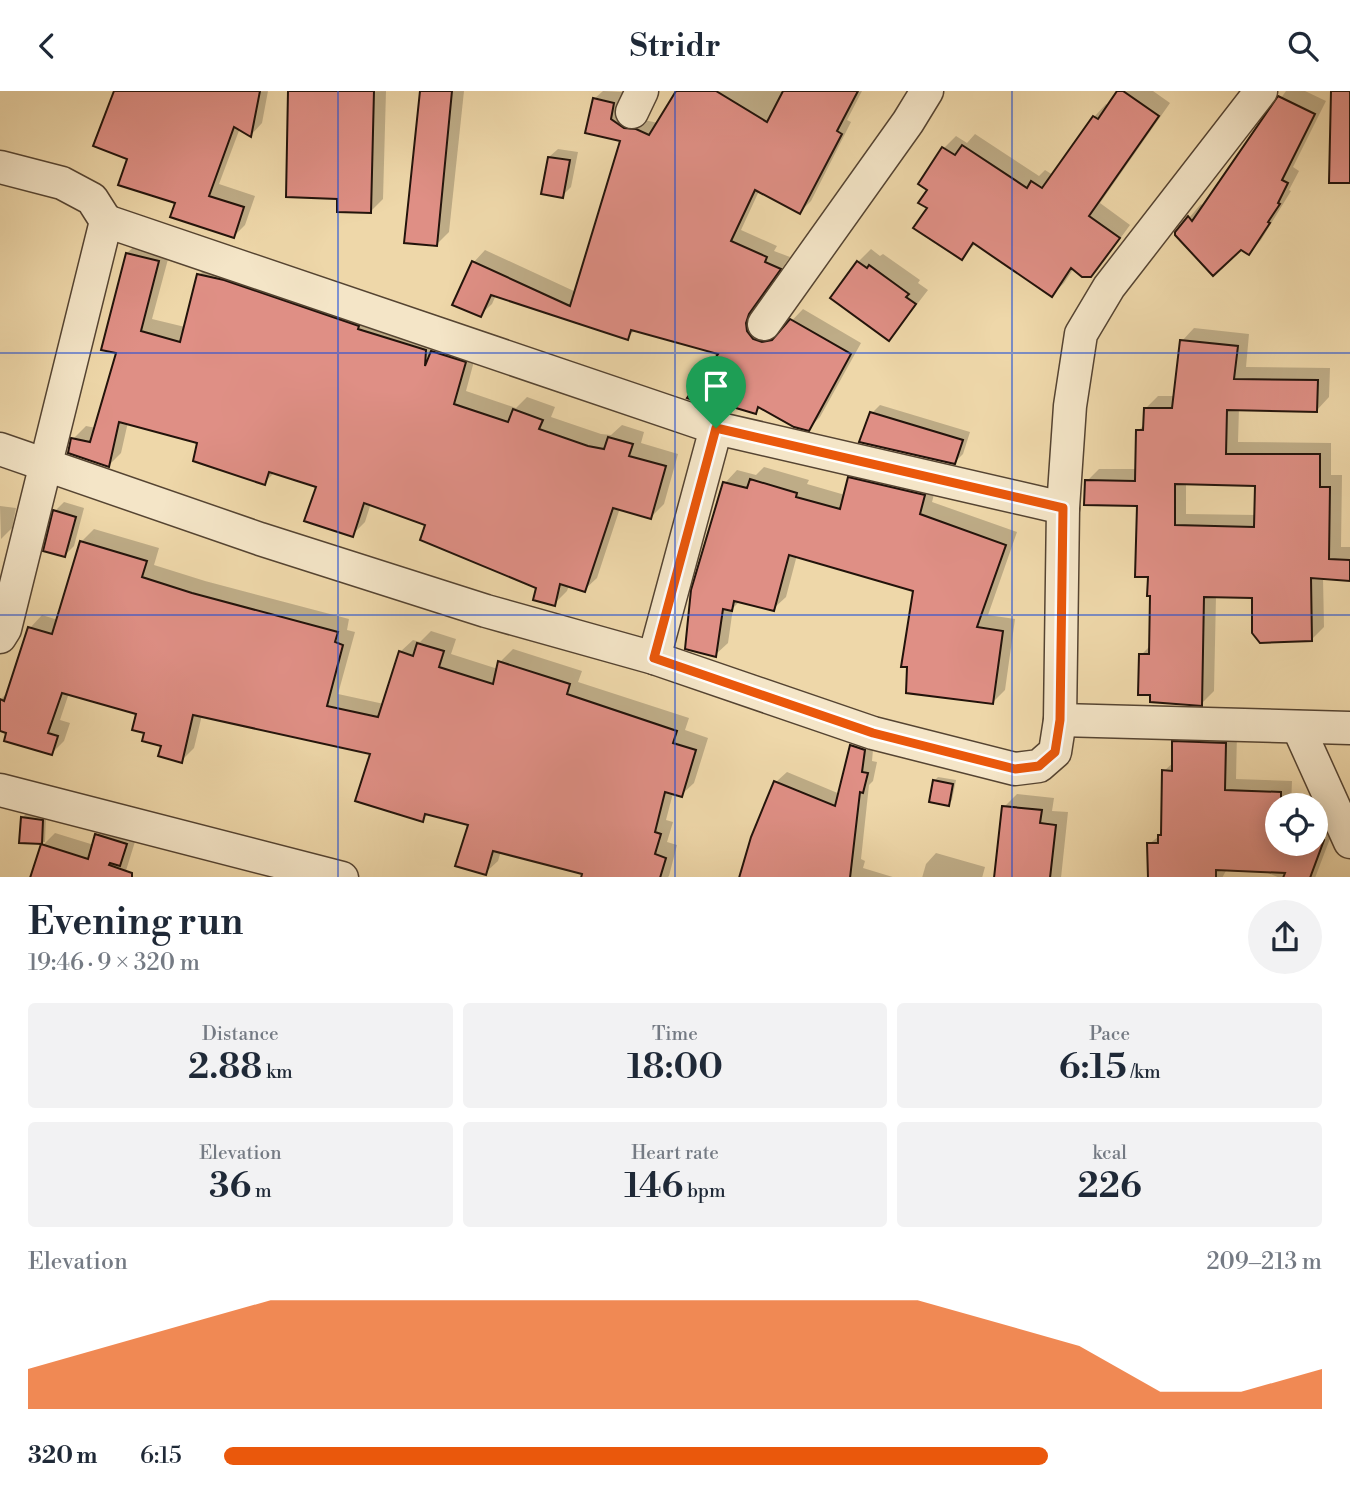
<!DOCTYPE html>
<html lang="en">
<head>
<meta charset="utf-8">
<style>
	:root { --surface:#fff; --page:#f2f2f3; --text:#1f2937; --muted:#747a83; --accent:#ea580c }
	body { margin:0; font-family:"Libre Bodoni",serif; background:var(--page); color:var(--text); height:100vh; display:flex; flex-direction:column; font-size:26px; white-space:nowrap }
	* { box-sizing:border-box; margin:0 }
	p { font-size:23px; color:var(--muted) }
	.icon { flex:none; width:38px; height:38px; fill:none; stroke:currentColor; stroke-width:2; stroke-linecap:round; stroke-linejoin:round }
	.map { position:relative; height:786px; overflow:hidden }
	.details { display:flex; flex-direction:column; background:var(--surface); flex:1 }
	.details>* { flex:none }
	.controls { position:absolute; left:1265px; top:702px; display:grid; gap:14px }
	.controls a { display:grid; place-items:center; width:63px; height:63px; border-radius:50%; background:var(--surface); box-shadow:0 4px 18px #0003; font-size:35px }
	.pin { position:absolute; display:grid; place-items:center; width:60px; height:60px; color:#fff; margin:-72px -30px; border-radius:50% 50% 50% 0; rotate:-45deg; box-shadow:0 0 7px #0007 }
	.pin .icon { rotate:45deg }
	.round { display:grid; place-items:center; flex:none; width:74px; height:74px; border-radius:37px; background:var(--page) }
	.summary { display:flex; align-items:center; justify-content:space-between; height:119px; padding:0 28px }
	h1 { font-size:38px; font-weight:600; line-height:52px }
	.stats { display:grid; grid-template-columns:repeat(3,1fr); gap:10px; height:119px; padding:7px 28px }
	.stats div { display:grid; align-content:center; border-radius:7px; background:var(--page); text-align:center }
	.stats b { font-size:35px; font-weight:600 }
	.stats small { font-size:19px; font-weight:400 }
	.stats p { font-size:19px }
	.chart { height:196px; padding:14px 28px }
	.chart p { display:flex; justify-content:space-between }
	.chart svg { width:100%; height:126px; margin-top:7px; fill:var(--accent); opacity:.7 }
	ul { padding:0 28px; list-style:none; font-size:23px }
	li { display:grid; grid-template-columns:112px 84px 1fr; align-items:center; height:52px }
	li i { height:18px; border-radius:9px; background:var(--accent) }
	header { display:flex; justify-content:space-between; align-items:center; height:91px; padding:0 28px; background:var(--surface); font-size:32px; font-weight:600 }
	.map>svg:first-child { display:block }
	.shadow { fill:#0003; fill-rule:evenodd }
	.building { fill:#df8f85; stroke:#22130b; stroke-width:2; fill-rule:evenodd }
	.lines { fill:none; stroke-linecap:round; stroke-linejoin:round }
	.minor-casing { stroke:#554432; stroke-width:35 }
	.minor { stroke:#f4e5c7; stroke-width:32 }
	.route-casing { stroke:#fff; stroke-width:14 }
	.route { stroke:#ea580c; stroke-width:9 }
	.grid { fill:none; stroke:#1d4ed8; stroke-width:2; stroke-opacity:0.55 }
</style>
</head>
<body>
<header><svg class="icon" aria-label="back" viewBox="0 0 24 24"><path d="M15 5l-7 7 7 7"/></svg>Stridr<svg class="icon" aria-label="search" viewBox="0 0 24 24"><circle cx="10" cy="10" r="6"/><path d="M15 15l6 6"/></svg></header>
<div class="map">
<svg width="1350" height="787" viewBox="0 0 1350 787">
	<rect width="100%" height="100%" fill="#eed7a9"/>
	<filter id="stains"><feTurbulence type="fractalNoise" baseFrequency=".00286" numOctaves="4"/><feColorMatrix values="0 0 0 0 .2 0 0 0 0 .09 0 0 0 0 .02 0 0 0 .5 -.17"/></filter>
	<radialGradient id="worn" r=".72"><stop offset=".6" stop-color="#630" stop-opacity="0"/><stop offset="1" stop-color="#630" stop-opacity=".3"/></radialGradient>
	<g class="shadow">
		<path d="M116 0H268L262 32 251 44 240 37 219 93 255 105 245 134 234 145 177 111 129 67Z"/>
		<path d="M290 0H386L383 108 370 121 339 106Z"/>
		<path d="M421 0H464L449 141 436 154Z"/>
		<path d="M603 0 624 1 635 27 658 32 678 0H862L847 29 851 31 811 110 800 121 759 100 741 139 777 155 774 160 790 166 759 210 756 220 774 241 783 239 803 218 861 252 820 326 808 338 761 316 756 321 720 310 721 262 636 238 627 247 496 204 492 213 480 224 455 213 474 171 485 159 576 201 622 49 594 8Z"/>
		<path d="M1119 0H1153L1170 12 1100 112 1130 134 1103 171 1090 184 1074 177 1064 192 1052 204 976 152 962 166 929 117 930 99 944 57 956 45 967 52 975 43 1039 85 1045 79 1053 84 1094 26 1106 13 1109 15Z"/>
		<path d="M1286 0H1305L1326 10 1293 76 1299 80 1289 99 1291 100 1261 149 1248 162 1241 157 1177 141 1201 113 1204 116Z"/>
		<path d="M558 58 578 61 571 96 562 105 549 66Z"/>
		<path d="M140 150 171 157 152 228 185 236 199 184 212 171 477 259 466 300 516 317 527 306 555 316 551 326 601 343 611 344 622 334 644 341 641 352 678 363 664 413 651 426 620 417 597 487 584 499 569 494 567 500 554 513 538 496 428 432 371 412 365 431 352 444 318 395 275 381 264 392 199 351 128 331 121 362 109 374 73 348 86 335 96 337 118 261 127 162Z"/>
		<path d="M871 158 880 165 883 163 920 189 918 192 928 199 901 234 889 247 858 171Z"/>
		<path d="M1194 237 1249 243 1246 276 1330 277 1329 306 1317 319 1239 317 1238 351 1331 352V384H1342L1341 456H1350V488L1323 486 1324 536 1312 548 1253 506 1216 505 1214 600 1201 613 1152 602 1141 564 1151 554 1152 503 1139 413 1087 390 1099 378H1137L1138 340 1145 333 1146 317 1158 305H1175L1182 250ZM1186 392 1256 394V424L1186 423Z"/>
		<path d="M880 314 970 341 963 363 955 371 872 322Z"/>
		<path d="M862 374 937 392 932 411 1017 441 988 524 1015 528 1005 599 993 611 915 499 797 464 786 506 773 518 740 510 733 517 728 552 715 564 725 392 737 379 756 384 764 376 809 389 807 393 845 404 849 387Z"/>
		<path d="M64 411 84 417 74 455 65 464 55 420Z"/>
		<path d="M0 415 16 417 12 437 1 448Z"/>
		<path d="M94 438 159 457 154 474 205 490 349 528 347 539 355 541 338 603 384 613 400 561 413 549 420 551 431 540 456 548 451 563 498 578 500 571 513 558 582 580 578 591 689 627 685 639 708 647 694 692 681 704 673 702 666 729 673 731 667 751 677 754 669 785 667 787H583L584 782 501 760 498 770 485 782 470 733 429 722 422 729 372 662 202 624 194 657 181 670 146 641 138 622 69 602 60 629 70 632 64 650 52 662 0 638V609L9 600 30 537 42 524 58 529 81 451Z"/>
		<path d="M1186 640 1237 641 1236 688 1292 690 1291 714H1278V752H1316V731L1334 737 1315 787H1280L1261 779 1227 778 1222 787H1150L1149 753 1163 742 1164 680 1174 671V651Z"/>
		<path d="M863 644 874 648 872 670 877 671 873 690 869 694 861 768 865 770 863 777 896 787H740L776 691 787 681 840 703 852 655Z"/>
		<path d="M938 686 956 689 952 709 949 713 934 690Z"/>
		<path d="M1017 703 1054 707 1052 720 1068 721 1061 787H996L1004 716Z"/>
		<path d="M26 723 46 726 45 751 21 750 22 727Z"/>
		<path d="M109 732 138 741 124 786 43 754 55 742 94 754 97 744Z"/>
		<path d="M936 762 985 776 982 787H922L926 773Z"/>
	</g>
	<g class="building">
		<path d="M114 0H260L251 46 234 36 209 105 244 116 234 147 170 126 175 112 118 94 127 68 93 55Z"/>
		<path d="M288 0H374L371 122 337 121V108L286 106Z"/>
		<path d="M420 0H452L437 155 404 152Z"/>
		<path d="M676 0H716L767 31 783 0H858L837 40 842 43 800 123 755 99 731 150 767 166 765 171 781 178 749 223 746 232 747 240 753 248 762 251 772 249 790 228 851 263 809 340 794 336 758 316 756 323 719 312 715 317 687 307 718 263 631 239 628 249 491 204 481 226 452 214 472 170 570 215 620 50 585 42 593 7 614 12 611 28 624 37 636 38 649 44Z"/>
		<path d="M1117 0H1123L1159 25 1089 125 1120 147 1091 186H1082L1071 177 1052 206 973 152 962 169 913 137 927 117 918 112 927 99 918 93 942 56 955 64 962 54 1027 97 1031 90 1042 97 1093 25 1098 28Z"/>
		<path d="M1331 0H1350V92H1329Z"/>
		<path d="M1278 5 1315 23 1282 89 1288 92 1278 112 1280 113 1268 131 1270 132 1249 164 1241 159 1213 185 1175 144V141L1188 125 1192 130Z"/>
		<path d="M548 66 570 69 563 107 541 103Z"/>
		<path d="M126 162 159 170 141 240 180 251 197 183 224 189 359 235 358 238 426 259 425 275 431 260 466 271 454 313 508 331 513 318 543 329 539 338 588 355 604 358 608 346 633 353 629 365 666 375 651 428 613 417 585 501 560 493 555 515 533 509 536 497 420 449 425 434 364 412 353 446 304 430 316 396 269 381 265 394 193 370 197 352 119 331 109 376 68 362 71 347 90 351 116 262 101 259Z"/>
		<path d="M857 170 867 177 869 174 909 203 906 206 916 213 889 250 830 207Z"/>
		<path d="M1180 249 1238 255 1234 288 1318 289 1317 321 1227 319 1226 363H1320V396H1330L1329 468 1350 469V490L1311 487 1312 550 1260 552 1252 542V507L1204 506 1202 615 1150 611V604H1138L1139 563H1149L1150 505H1147L1148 486H1135L1137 415 1084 414 1085 389 1135 390 1136 339H1143L1144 317H1172ZM1175 393 1255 395 1254 436 1175 434Z"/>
		<path d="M870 321 963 349 955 373 859 351Z"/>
		<path d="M848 386 925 404 920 423 1006 454 977 536 1003 540 993 613 906 602 907 576H901L913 500 789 464 774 520 734 510 732 520 723 518 716 566 685 558 691 499 723 391 747 397 750 388 797 402 796 406 840 418Z"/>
		<path d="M53 419 76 426 65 466 43 460Z"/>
		<path d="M80 450 147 470 142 486 192 502 338 541 335 551 343 554 327 615 378 626 399 560 413 565 417 552 444 560 439 576 493 593 498 570 570 593 567 603 677 640 673 652 696 659 682 706 665 701 655 741 661 743 655 763 666 767 660 787H581L582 783 493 760 486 784 455 775 468 734 425 723 423 731 355 710 370 663 193 624 182 672 158 665 161 655 142 650 144 642 132 639 136 623 62 602 48 642 58 645 52 664 4 650 6 642 0 640V608L4 610 28 536 52 543Z"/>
		<path d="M1172 650 1226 652 1225 699 1281 701V714H1278V752H1316V746L1324 749 1310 787H1283L1285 782 1216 779V787H1148L1147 752H1158V744H1161L1162 679 1172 680Z"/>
		<path d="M850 654 865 659 862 681 868 682 863 702 860 701 850 787H739L751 746 774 690 835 715Z"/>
		<path d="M933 689 953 693 949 715 929 711Z"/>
		<path d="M1002 715 1042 719 1040 732 1056 734 1050 787H994Z"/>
		<path d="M21 726 43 729 42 753 19 752Z"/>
		<path d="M95 743 127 753 120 775 110 772 109 774 132 782V787H30L41 753 88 768Z"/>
	</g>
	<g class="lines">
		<g class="minor-casing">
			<g id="minor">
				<path d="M632 21 642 0"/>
				<path d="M0 76 62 92 92 108 106 130 5 538 0 546"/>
				<path d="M106 130 716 337 1063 417"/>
				<path d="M764 233 908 31 927 0"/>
				<path d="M0 358 260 448 486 520 654 567 873 642 1015 678 1039 675 1055 661 1060 629 1063 417 1070 315 1081 243 1109 196 1261 0"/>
				<path d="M654 567 716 337"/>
				<path d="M1060 629 1350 637"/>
				<path d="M1298 636 1350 751"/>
				<path d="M0 699 342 787"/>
			</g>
		</g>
		<use href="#minor" class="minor"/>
	</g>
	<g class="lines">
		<g class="route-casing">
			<path id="route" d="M716 337 1063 417 1060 629 1055 661 1039 675 1015 678 873 642 654 567Z"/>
		</g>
		<use href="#route" class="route"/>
	</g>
	<path class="grid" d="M338 0V787M675 0V787M1012 0V787M0 262H1350M0 524H1350"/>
	<rect width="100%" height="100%" filter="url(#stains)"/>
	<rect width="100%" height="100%" fill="url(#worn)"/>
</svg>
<div class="controls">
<a><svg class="icon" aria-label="locate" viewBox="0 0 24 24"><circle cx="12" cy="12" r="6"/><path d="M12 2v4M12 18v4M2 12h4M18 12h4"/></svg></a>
</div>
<div class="pin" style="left:716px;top:337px;background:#1e9e55"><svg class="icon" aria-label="arrive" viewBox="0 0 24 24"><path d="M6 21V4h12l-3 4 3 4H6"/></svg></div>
</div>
<section class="details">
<div class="summary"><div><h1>Evening run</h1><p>19:46 · 9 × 320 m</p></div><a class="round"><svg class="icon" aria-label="share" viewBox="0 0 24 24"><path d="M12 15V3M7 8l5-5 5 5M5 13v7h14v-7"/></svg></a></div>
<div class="stats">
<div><p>Distance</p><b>2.88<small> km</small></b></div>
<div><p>Time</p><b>18:00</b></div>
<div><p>Pace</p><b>6:15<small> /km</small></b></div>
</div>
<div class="stats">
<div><p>Elevation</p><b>36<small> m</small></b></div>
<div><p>Heart rate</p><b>146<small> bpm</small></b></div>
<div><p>kcal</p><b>226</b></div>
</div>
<div class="chart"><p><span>Elevation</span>209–213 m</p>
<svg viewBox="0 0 160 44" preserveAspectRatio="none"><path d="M0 44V30L10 22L20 14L30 6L40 6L50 6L60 6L70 6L80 6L90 6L100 6L110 6L120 14L130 22L140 38L150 38L160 30V44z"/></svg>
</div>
<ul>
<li><b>320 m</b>6:15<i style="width:75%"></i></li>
</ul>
</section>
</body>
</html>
